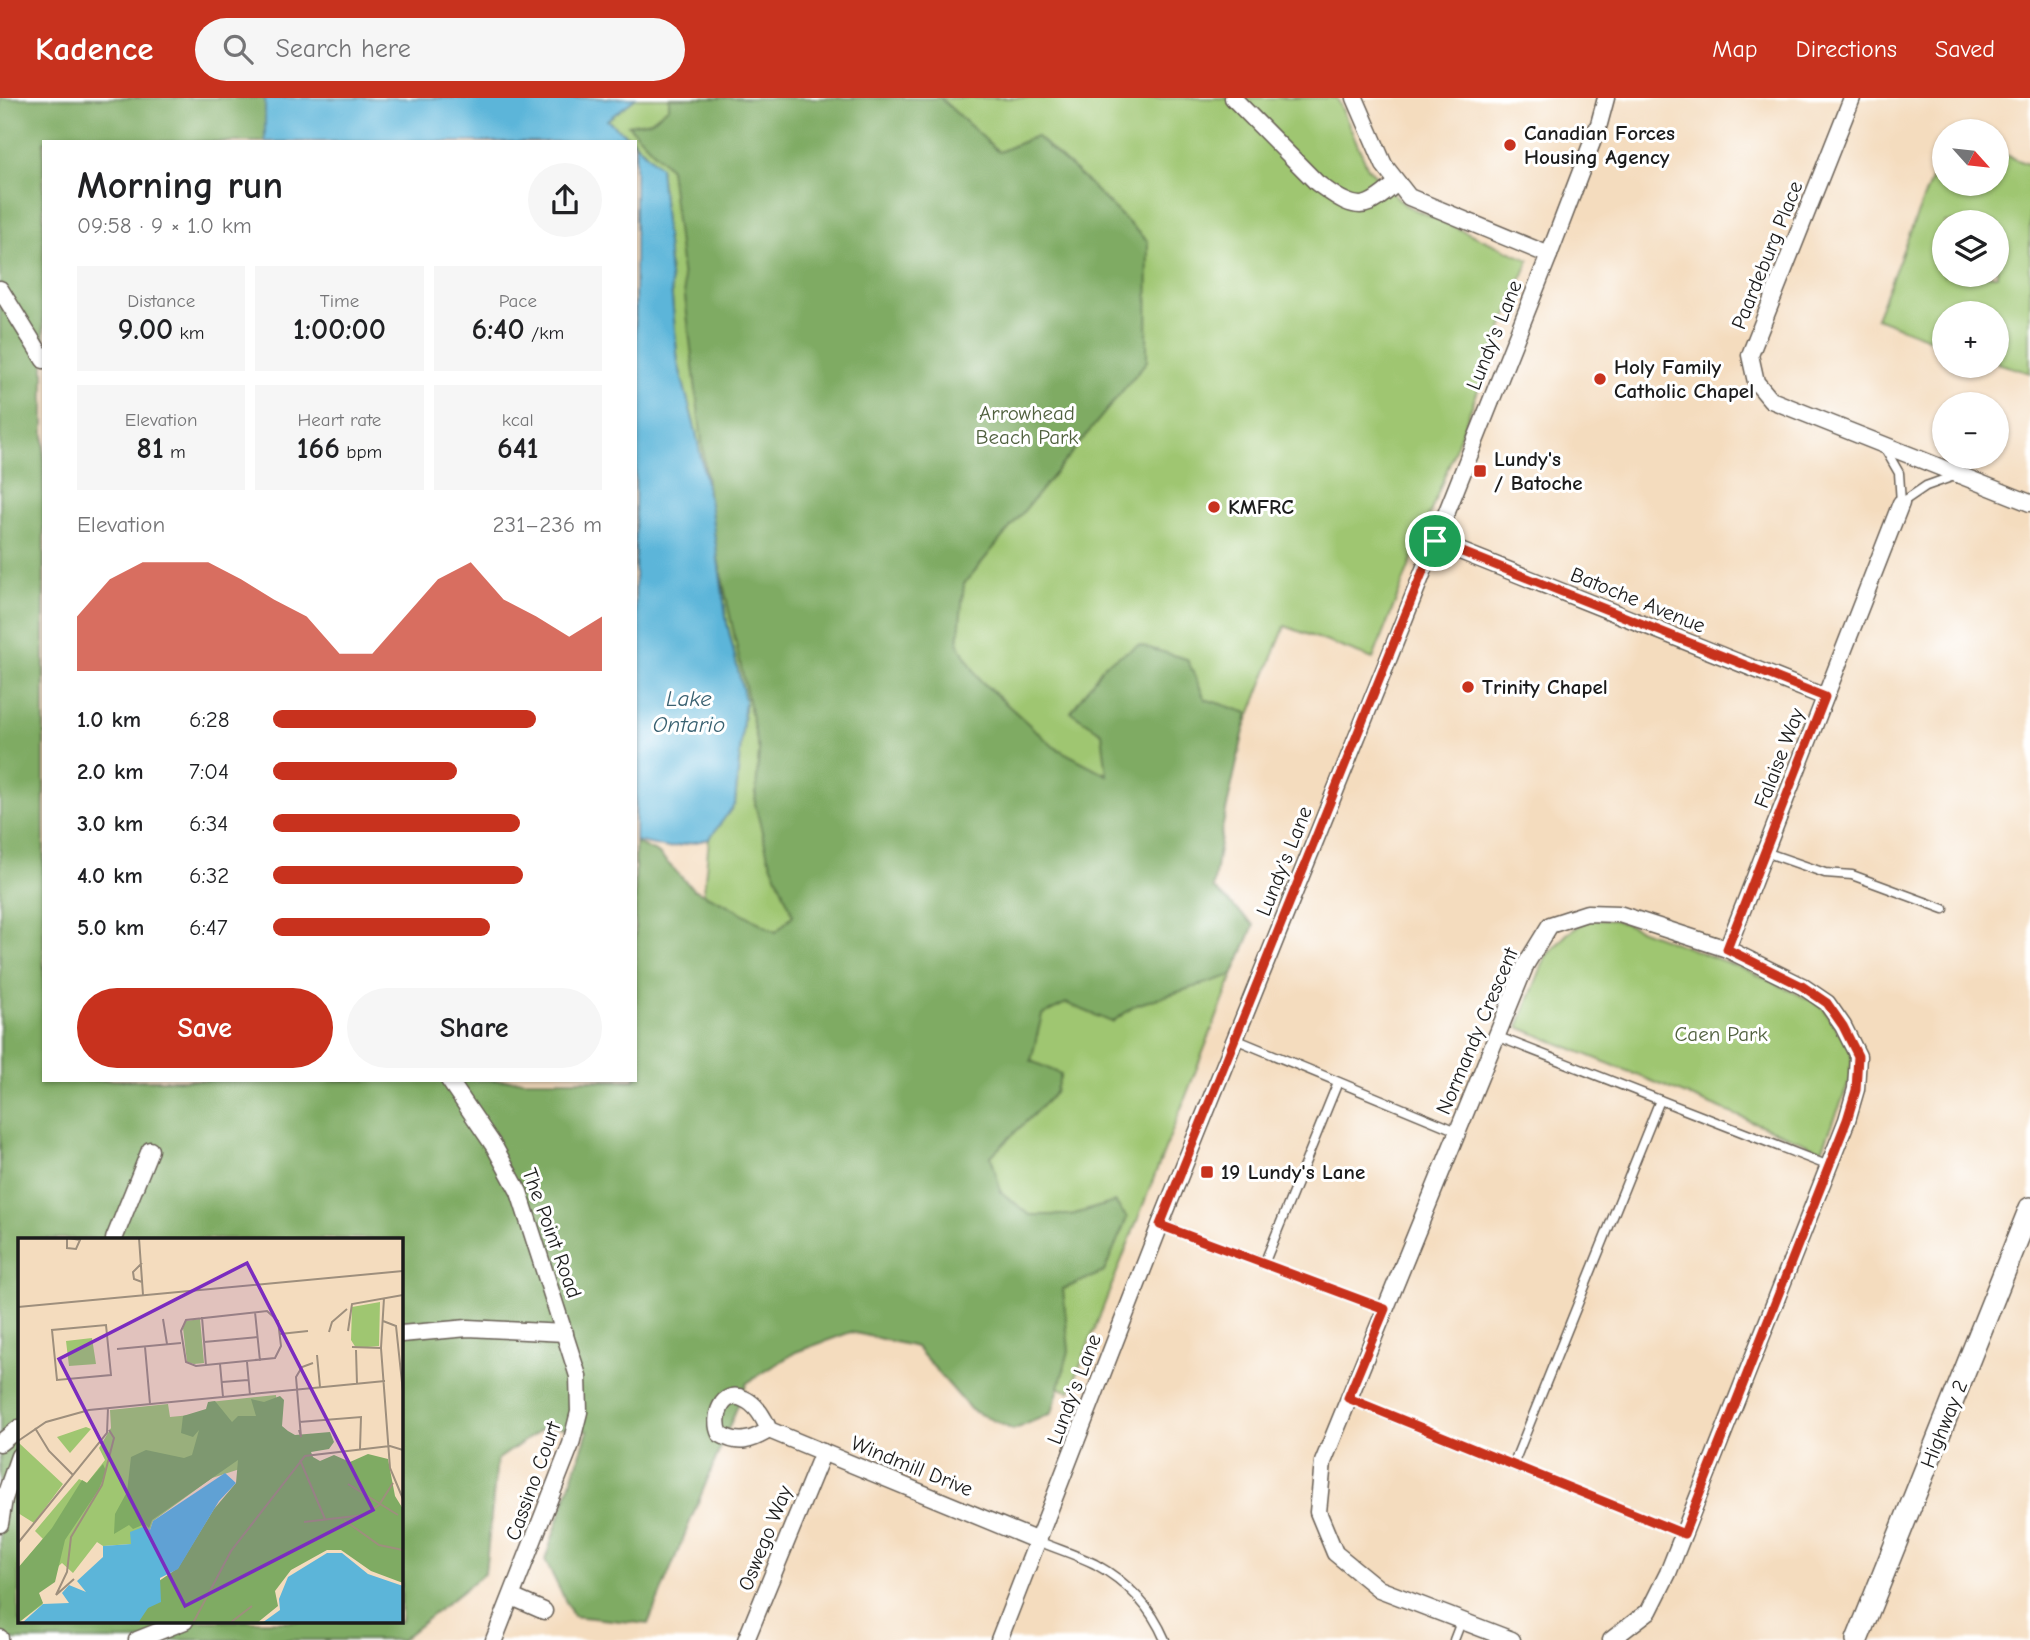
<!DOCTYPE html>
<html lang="en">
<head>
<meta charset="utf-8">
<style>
	:root { --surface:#fff; --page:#f6f6f6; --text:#202124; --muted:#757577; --accent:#c8321e }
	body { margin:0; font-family:"Comic Neue",sans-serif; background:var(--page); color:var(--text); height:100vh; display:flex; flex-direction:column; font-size:26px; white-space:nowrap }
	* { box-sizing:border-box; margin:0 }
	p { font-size:23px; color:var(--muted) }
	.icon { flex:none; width:38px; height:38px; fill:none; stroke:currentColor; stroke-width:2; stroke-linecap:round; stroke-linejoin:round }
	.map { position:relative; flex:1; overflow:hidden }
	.side { position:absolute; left:42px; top:42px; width:595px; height:942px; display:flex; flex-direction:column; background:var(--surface); border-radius:0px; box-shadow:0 2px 5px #0004 }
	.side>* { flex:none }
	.needle { width:46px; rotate:117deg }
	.tools { position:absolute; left:1932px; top:21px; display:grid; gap:14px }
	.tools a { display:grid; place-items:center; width:77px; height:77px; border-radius:50%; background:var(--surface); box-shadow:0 2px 5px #0004; font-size:35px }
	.pin { position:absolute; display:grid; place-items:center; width:60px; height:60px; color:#fff; margin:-30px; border:4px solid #fff; border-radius:50%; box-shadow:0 2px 7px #0007 }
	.round { display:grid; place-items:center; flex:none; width:74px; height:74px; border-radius:37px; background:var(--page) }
	.overview { display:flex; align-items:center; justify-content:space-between; height:119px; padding:0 35px }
	h1 { font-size:38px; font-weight:800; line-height:52px }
	.metrics { display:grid; grid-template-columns:repeat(3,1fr); gap:10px; height:119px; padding:7px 35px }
	.metrics div { display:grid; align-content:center; border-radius:0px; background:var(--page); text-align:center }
	.metrics b { font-size:30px; font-weight:800 }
	.metrics small { font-size:19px; font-weight:400 }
	.metrics p { font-size:19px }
	.chart { height:196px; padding:14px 35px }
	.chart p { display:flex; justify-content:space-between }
	.chart svg { width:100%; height:126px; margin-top:7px; fill:var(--accent); opacity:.7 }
	.action { display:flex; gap:14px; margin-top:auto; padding:14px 35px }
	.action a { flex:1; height:80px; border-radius:42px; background:var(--accent); color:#fff; font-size:28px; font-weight:800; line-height:80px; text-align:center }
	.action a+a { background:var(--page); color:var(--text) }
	ul { padding:0 35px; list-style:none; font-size:23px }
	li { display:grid; grid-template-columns:112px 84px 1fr; align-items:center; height:52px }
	li i { height:18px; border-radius:9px; background:var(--accent) }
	header { display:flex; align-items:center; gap:42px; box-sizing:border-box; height:98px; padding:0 35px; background:var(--accent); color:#fff }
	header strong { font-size:33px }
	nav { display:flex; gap:38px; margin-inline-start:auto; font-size:24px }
	.search { width:490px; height:63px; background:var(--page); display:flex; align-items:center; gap:18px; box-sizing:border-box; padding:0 24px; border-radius:38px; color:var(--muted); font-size:26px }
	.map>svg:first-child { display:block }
	.green { fill:#9fc671; stroke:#5e7146; stroke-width:2; fill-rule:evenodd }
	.forest { fill:#7fab63; stroke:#4e6440; stroke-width:2; fill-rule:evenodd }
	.water { fill:#5cb5d9; stroke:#3c687a; stroke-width:2 }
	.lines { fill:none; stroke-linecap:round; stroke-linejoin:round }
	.lane-casing { stroke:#685f55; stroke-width:11 }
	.street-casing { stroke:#685f55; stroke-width:19 }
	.secondary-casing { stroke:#685f55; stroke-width:24 }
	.lane { stroke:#fff; stroke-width:8 }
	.street { stroke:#fff; stroke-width:16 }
	.secondary { stroke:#fff; stroke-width:21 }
	.route-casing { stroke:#fff; stroke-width:14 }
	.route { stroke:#c8321e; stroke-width:9 }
	.poi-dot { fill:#c8321e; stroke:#fff; stroke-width:2.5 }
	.labels { text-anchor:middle; stroke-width:6; stroke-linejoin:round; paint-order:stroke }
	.poi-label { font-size:21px; font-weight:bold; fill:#1c1c1c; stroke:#fff; text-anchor:start }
	.street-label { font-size:21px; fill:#1c1c1c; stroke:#fff }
	.park-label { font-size:21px; fill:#50603e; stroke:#fff }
	.water-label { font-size:23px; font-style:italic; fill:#396171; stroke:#fff }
	.inset-road { fill:none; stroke:#9e8f7d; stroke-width:2 }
	.view { fill:#7b2cbf; fill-opacity:0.15; stroke:#7b2cbf; stroke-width:3.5 }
	.inset-edge { fill:none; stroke:#1c1c1c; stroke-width:3.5 }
</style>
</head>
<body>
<header>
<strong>Kadence</strong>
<div class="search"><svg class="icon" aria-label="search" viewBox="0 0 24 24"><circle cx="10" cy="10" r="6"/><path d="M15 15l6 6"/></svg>Search here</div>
<nav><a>Map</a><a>Directions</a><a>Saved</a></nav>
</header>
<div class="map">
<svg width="2030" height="1542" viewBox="0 0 2030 1542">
	<rect width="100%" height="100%" fill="#fff"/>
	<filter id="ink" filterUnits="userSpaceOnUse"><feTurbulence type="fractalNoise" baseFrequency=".0143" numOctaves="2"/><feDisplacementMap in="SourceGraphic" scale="14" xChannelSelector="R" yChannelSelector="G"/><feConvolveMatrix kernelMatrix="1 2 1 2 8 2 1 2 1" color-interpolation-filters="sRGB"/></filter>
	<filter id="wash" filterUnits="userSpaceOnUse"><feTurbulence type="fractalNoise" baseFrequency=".00686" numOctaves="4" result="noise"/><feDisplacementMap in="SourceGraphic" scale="28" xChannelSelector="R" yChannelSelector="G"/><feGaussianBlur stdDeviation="1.57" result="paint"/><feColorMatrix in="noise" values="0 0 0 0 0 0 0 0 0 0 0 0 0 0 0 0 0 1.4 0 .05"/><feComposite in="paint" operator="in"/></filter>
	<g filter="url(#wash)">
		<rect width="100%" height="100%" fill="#f4dcbe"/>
		<g class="green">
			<path d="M636 0H1337L1368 70 1405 107 1529 162 1373 561 1285 528 1173 812 1247 842 1070 1294 754 1168 686 973 709 741 735 705 745 602 727 525 711 412 696 334 678 265 660 70 635 44 607 22Z"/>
			<path d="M1944 49V86H1997V54L2030 67V275L1997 265V215H1944V246L1876 220ZM1944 124H1997V177H1944Z"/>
			<path d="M1588 822H1615L1747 872 1821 907 1852 952 1851 980 1822 1052 1518 929 1546 858 1567 836Z"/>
		</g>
		<path class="forest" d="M0 0H270V44H44V982H635V744L658 755 693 791 724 805 776 834 793 817 768 758 755 706 759 653 713 438 670 71 628 27 651 23 669 9V0H940L999 54 1036 38 1081 78 1148 144 1147 263 964 486 958 546 980 582 1054 649 1107 677 1102 635 1071 614 1105 566 1139 547 1187 561 1205 601 1248 615 1222 731 1213 790 1254 827 1233 877 1136 907 1112 924 1066 905 1042 917 1031 963 1061 976 1055 995 991 1058 1001 1094 1030 1117H1071L1115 1104 1127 1120 1104 1174 1063 1191 1069 1253 1052 1315 1013 1332 971 1312 916 1249 851 1234 796 1254 747 1285 648 1526 573 1518 545 1462 588 1333 546 1328 497 1362 485 1475 401 1542H0ZM19 1141H401V1523H19Z"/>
		<g class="water">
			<path d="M265 0H636L607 22 634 44H265Z"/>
			<path d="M635 45 660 69 678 265 696 334 711 412 727 525 745 602 735 706 709 741 668 750 635 743Z"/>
		</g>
	</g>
	<g filter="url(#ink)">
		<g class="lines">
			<g class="lane-casing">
				<g id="lane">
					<path d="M1884 349 1899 375 1901 405"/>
					<path d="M1901 405 1926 388 1957 377"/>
					<path d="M1765 754 1825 775 1852 777 1944 811"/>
					<path d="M1496 938 1829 1068"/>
					<path d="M1235 941 1457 1033"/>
					<path d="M1160 1127 1385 1211"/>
					<path d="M1264 1166 1338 984"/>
					<path d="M1349 1301 1684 1436"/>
					<path d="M1513 1367 1660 1002"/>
					<path d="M1038 1443C1057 1451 1077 1457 1095 1466 1126 1483 1151 1509 1165 1542"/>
					<path d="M1454 1542 1461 1524"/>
				</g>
			</g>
			<g class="street-casing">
				<g id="street">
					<path d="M1233 0 1317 85C1330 94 1352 113 1369 105 1379 101 1388 92 1397 85"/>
					<path d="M1355 0 1384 67 1409 99 1549 157"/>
					<path d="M1852 0 1750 257 1756 284 1771 302 2030 405"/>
					<path d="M0 191 44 262"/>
					<path d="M1435 443 1825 599"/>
					<path d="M1727 851 1901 405"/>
					<path d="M449 982 494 1048 519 1094 578 1278 579 1314 571 1346 494 1542"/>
					<path d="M114 1141 150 1052"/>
					<path d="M401 1236 468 1230 565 1235"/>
					<path d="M769 1332C751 1343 738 1347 720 1336 712 1320 722 1290 744 1301 756 1306 764 1320 769 1332L1038 1443"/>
					<path d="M0 1345 19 1330"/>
					<path d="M0 1426 4 1401 19 1358"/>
					<path d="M512 1499 544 1513"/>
					<path d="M0 1540V1542"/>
					<path d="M137 1542 185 1523"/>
					<path d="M746 1542 823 1354"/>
					<path d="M999 1542 1160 1127 1386 567 1549 157 1599 26 1606 0"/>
					<path d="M1512 1542 1379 1491 1335 1455 1318 1414 1323 1364 1526 866 1550 827 1587 815 1619 816 1727 851 1802 888 1827 905 1843 928 1858 958 1856 991 1847 1022 1668 1475 1649 1513 1611 1542"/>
				</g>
			</g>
			<g class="secondary-casing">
				<path id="secondary" d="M1857 1542 2030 1110"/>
			</g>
			<use href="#lane" class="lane"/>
			<use href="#street" class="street"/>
			<use href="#secondary" class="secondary"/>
		</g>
	</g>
	<g class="lines" filter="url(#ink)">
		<g class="route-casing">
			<path id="route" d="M1435 443 1825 599 1727 851 1802 888 1827 905 1843 928 1858 958 1856 992 1847 1022 1829 1068 1684 1436 1348 1300 1385 1211 1160 1127Z"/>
		</g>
		<use href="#route" class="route"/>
	</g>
	<g class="poi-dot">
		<circle cx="1510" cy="47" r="7"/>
		<circle cx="1600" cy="281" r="7"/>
		<rect x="1473" y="366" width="14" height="14" rx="3.5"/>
		<circle cx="1214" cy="409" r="7"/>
		<circle cx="1468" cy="589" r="7"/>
		<rect x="1200" y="1067" width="14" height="14" rx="3.5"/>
	</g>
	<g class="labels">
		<g class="poi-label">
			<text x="1524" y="42">Canadian Forces<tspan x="1524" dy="24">Housing Agency</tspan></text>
			<text x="1614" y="276">Holy Family<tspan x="1614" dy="24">Catholic Chapel</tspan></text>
			<text x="1494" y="368">Lundy's<tspan x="1494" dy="24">/ Batoche</tspan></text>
			<text x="1228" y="416">KMFRC</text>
			<text x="1482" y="596">Trinity Chapel</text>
			<text x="1221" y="1081">19 Lundy's Lane</text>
		</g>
		<g class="street-label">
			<text transform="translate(1767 157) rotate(-68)" y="7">Paardeburg Place</text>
			<text transform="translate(1494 237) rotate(-68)" y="7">Lundy's Lane</text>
			<text transform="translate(1638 502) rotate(22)" y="7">Batoche Avenue</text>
			<text transform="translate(1779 660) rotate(-69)" y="7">Falaise Way</text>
			<text transform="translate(1284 763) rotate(-68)" y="7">Lundy's Lane</text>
			<text transform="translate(1477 933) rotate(-67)" y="7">Normandy Crescent</text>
			<text transform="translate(552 1135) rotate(70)" y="7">The Point Road</text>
			<text transform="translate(1074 1291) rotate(-69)" y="7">Lundy's Lane</text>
			<text transform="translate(1944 1326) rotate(-68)" y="7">Highway 2</text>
			<text transform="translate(912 1368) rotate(22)" y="7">Windmill Drive</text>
			<text transform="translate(533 1383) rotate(-70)" y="7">Cassino Court</text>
			<text transform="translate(765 1440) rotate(-68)" y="7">Oswego Way</text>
		</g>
		<g class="park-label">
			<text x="1027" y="322">Arrowhead<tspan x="1027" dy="24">Beach Park</tspan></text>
			<text x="1721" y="943">Caen Park</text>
		</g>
		<g class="water-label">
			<text x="689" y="608">Lake<tspan x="689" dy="26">Ontario</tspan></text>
		</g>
	</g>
	<g transform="translate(18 1140)">
		<rect width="385" height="385" fill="#f4dcbe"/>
		<path d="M362 64 361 108 338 110 333 102 334 69ZM182 81 186 125 176 126 169 124 165 90 168 83ZM74 100 78 126 51 128 48 103ZM258 157 262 203 243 224 194 240 135 283 132 292 113 301V306L85 308 79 304 55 335 44 325 14 352 25 366 0 385V330L25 301 17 293 61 241 69 245 87 222 81 210 93 190 92 172 150 166 152 179 193 175 192 164ZM68 189 73 191 52 215 39 199ZM1 205 45 246 16 285 0 275Z" fill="#9fc671"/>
		<path d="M262 158 266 162 264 188 270 193 277 197 312 194 316 204 311 211 293 214 295 219 302 223 316 217 332 224 350 216 370 221 377 258 385 271V345L353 333 323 312H309L273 332 257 353 260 368 239 385H116L142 356 141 343 160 330 196 271 218 245 220 222 134 282 131 290 127 286 115 291 111 287 96 296 97 276 109 254 113 219 128 212 166 220 174 217 181 192 175 199 163 195 165 178 188 171 190 164 197 163 214 184 220 178H238L233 161 246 164ZM85 226 88 233 81 251 47 302 37 344 21 355 25 365 0 385V330L34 290 64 242 69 245Z" fill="#7fab63"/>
		<path d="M207 235 218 245 201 263 160 331 142 340 143 364 130 370 120 385H4L25 366 51 365 44 355 51 347 68 354 59 343 85 319V308L113 306 112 294 125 289 132 292 135 283ZM309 315H324L350 336 385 348V385H244L262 372 261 361 270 339Z" fill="#5cb5d9"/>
		<path class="inset-road" d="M49 0V10L58 11 62 2 51 0M121 0 125 57M124 25 115 34 116 41 124 44M366 60 363 110 372 230 385 261M0 69 385 33M249 73 260 83 263 108 257 120 178 128 168 124 163 93 168 82ZM237 74 242 123M184 79 188 128M145 81 149 106M365 83 378 88 385 154M88 87 93 137 39 142 34 92ZM330 93 334 66 385 57M311 94 314 84 329 71M262 96 290 93M186 104 240 99M127 109 132 166M334 109 363 110M99 111 163 105M338 112 339 146M299 117 302 149M229 124 232 157M202 126 205 159M204 144 230 142M281 184 343 179 342 211M17 190 31 213 55 237M281 192 283 199 278 139 284 129 295 125M0 203 28 184 71 172 367 143M282 222 307 281M330 246 380 277M326 282 361 307 385 312M286 284 346 277 361 267 375 245M0 305 89 195 90 170M38 357 49 334 53 299 84 247 96 200 91 192M38 357 56 341M175 385 213 313 287 218 372 208 385 212M212 385 234 368"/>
		<path class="view" d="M229 25 355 272 167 368 41 121Z"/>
		<rect width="385" height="385" class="inset-edge"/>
	</g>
</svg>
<div class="tools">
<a><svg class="needle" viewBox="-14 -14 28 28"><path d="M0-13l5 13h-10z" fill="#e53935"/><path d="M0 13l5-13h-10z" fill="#757577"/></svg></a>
<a><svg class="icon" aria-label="layers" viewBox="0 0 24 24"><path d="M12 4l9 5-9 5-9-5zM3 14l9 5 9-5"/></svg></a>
<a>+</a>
<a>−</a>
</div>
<div class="pin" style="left:1435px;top:443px;background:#1e9e55"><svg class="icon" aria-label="arrive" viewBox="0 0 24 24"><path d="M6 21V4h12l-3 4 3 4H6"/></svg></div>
<section class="side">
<div class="overview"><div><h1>Morning run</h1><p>09:58 · 9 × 1.0 km</p></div><a class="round"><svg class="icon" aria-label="share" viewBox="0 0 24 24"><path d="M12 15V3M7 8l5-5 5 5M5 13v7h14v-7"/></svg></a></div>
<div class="metrics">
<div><p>Distance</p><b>9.00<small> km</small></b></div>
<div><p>Time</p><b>1:00:00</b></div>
<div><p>Pace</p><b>6:40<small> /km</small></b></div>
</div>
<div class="metrics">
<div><p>Elevation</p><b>81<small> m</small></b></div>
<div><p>Heart rate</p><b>166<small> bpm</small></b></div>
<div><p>kcal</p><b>641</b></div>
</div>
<div class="chart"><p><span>Elevation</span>231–236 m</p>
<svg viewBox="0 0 160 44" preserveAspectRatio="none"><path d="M0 44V25L10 12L20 6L30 6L40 6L50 12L60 19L70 25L80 38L90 38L100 25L110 12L120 6L130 19L140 25L150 32L160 25V44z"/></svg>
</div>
<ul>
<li><b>1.0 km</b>6:28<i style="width:80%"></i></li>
<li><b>2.0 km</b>7:04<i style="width:56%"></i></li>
<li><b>3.0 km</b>6:34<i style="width:75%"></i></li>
<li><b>4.0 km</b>6:32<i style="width:76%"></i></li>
<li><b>5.0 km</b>6:47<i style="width:66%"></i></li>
</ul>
<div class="action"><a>Save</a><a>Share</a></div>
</section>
</div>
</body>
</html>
